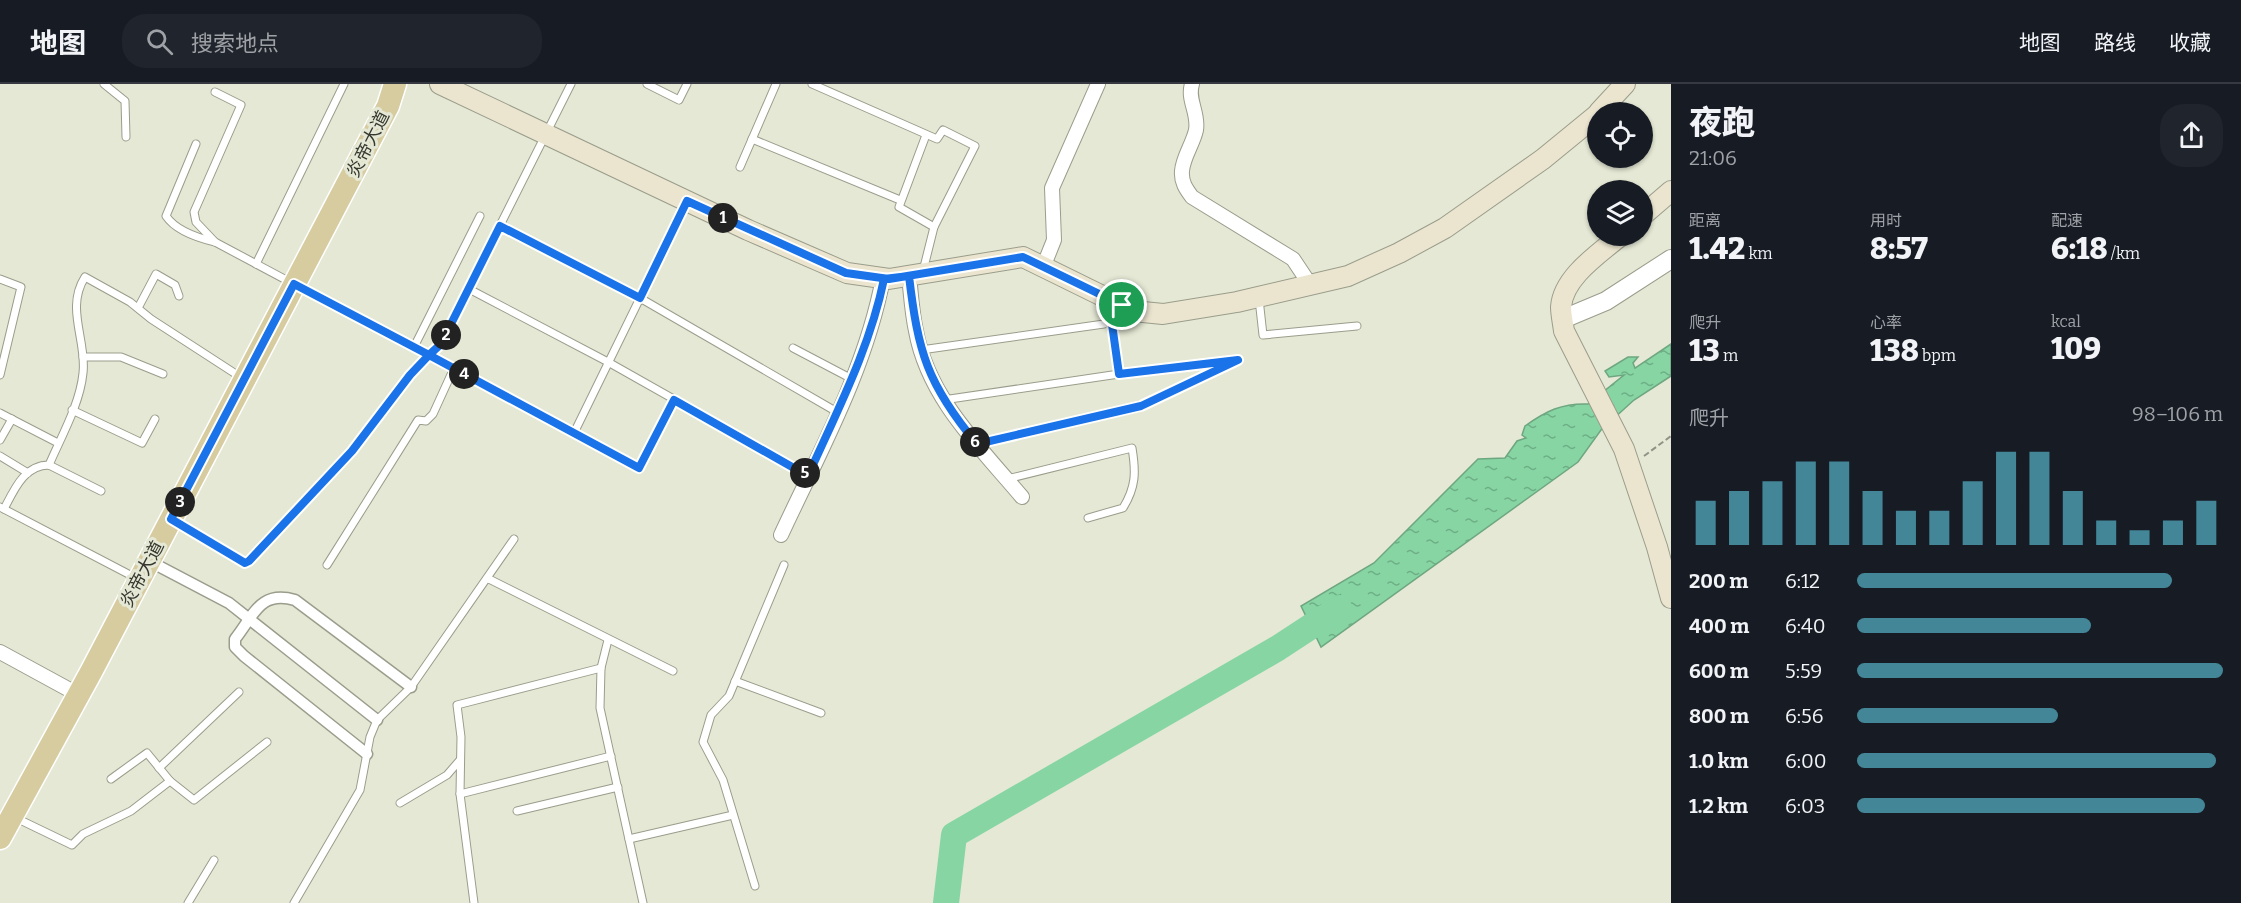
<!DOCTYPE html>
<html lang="zh">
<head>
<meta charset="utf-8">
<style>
	:root { --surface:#171b24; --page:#20242c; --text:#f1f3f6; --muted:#9ea1a6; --line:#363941; --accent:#438697 }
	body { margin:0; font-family:Bitter,"Noto Sans SC",serif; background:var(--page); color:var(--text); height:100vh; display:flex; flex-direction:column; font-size:22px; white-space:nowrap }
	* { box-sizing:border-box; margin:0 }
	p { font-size:20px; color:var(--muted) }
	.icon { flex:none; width:33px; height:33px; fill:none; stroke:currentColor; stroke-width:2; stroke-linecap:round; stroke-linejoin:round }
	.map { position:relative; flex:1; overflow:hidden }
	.panel { display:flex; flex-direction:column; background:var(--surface); width:570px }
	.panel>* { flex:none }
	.buttons { position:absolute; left:1587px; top:18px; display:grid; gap:12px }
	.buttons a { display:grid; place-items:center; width:66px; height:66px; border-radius:50%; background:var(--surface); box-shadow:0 2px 4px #0004; font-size:30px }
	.pin { position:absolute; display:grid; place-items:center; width:51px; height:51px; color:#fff; margin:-26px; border:3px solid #fff; border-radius:50%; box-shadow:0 2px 6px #0007 }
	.km { position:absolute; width:30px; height:30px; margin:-15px; border-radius:50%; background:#222; color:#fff; font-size:16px; line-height:30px; text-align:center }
	.round { display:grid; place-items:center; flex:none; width:63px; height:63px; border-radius:24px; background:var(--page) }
	.summary { display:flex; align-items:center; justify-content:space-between; height:102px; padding:0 18px }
	h1 { font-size:33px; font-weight:800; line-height:45px }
	.figures { display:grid; grid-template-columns:repeat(3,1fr); gap:9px; height:102px; padding:6px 18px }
	.figures div { display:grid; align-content:center }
	.figures b { font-size:30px; font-weight:800 }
	.figures small { font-size:16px; font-weight:400 }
	.figures p { font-size:16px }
	.chart { height:168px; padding:12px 18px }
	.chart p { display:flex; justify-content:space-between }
	.chart svg { width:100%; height:108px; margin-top:6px; stroke:var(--accent); stroke-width:6 }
	ul { padding:0 18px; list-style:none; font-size:20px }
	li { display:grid; grid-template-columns:96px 72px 1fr; align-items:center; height:45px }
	li i { height:15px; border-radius:8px; background:var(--accent) }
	header { display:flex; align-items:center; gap:36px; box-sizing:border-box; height:84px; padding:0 30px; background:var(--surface); border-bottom:2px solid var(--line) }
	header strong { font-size:28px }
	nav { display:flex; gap:33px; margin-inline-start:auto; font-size:21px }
	.search { width:420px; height:54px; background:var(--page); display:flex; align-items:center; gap:15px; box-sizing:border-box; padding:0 21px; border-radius:24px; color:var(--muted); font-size:22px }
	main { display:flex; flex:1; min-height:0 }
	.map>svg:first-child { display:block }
	.water { fill:url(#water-ripples); stroke:#6ea680; stroke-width:1.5 }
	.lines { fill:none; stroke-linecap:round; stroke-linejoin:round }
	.river { stroke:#86d5a3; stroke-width:26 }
	.service-casing { stroke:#9a9d8b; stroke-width:9 }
	.pedestrian-casing { stroke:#9a9d8b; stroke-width:13 }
	.minor-casing { stroke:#9a9d8b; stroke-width:16 }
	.tertiary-casing { stroke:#9a9d8b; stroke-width:20 }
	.secondary-casing { stroke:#9a9d8b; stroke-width:22 }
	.primary-casing { stroke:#fff; stroke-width:25 }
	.path { stroke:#909384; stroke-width:2; stroke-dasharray:6 3; stroke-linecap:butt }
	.service { stroke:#fff; stroke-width:7 }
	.pedestrian { stroke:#fff; stroke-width:10 }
	.minor { stroke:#fff; stroke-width:14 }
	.tertiary { stroke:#fff; stroke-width:18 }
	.secondary { stroke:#ebe5d0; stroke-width:20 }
	.primary { stroke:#d7cba0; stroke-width:22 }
	.route-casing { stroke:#fff; stroke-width:12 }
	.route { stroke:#1a73e8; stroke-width:8 }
	.labels { text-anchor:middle; stroke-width:6; stroke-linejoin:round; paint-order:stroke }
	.street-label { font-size:18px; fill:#363830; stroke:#e4e8d4 }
</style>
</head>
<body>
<header>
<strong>地图</strong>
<div class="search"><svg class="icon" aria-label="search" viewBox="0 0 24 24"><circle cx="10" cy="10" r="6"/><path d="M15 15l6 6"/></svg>搜索地点</div>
<nav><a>地图</a><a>路线</a><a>收藏</a></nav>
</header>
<main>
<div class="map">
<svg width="1671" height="819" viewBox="0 0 1671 819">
	<defs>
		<pattern id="water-ripples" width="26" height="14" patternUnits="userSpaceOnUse" patternTransform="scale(1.5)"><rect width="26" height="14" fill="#86d5a3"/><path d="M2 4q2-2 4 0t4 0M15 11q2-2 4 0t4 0" fill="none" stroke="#6eae85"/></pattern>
	</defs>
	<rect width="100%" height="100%" fill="#e4e8d4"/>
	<path class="water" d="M1671 260V292L1634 316 1601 346 1578 378 1321 563 1301 522 1374 479 1478 375 1505 374 1517 357 1526 354 1522 351 1525 342C1546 327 1562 319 1588 320L1624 291 1609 293 1605 287 1628 273H1638L1633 279 1635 284Z"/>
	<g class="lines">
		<path class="river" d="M946 819 954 751 1278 564 1339 524"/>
		<g class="service-casing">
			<g id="service">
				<path d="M104 0 125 17 126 53"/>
				<path d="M647 0 679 16 687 0"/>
				<path d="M812 0 937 55 943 46 975 62 934 143 923 187"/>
				<path d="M215 8 241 21 194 128 196 138 215 158"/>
				<path d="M926 51 899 123 934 143"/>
				<path d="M752 55 900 116"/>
				<path d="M196 60 166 132C176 147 198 154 215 158L639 384 674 316"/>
				<path d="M740 83 776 0"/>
				<path d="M500 142 640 214 837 328"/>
				<path d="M256 180 344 0"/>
				<path d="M0 195 21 203 0 291"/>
				<path d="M469 205 608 278 808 391"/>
				<path d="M1259 215 1263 251 1357 242"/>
				<path d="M138 224 156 190 175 201 179 212"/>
				<path d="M1111 233 1119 290"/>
				<path d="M414 263 480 132"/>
				<path d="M793 264 852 295"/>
				<path d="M921 266 1104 240 1120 224"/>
				<path d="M83 273H121L163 290"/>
				<path d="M943 316 1119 290 1238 276 1141 323 977 360"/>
				<path d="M72 326 142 359 155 335"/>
				<path d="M0 329 58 359"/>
				<path d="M574 349 686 120"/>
				<path d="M0 356 12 335"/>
				<path d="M0 372 28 389"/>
				<path d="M49 381 101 407"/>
				<path d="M1007 395 1132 364C1136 388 1136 403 1123 424L1088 434"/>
				<path d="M0 423 136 494"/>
				<path d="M4 425C14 406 24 381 49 381 61 353 80 320 83 289 87 257 65 224 85 193L130 218 151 235 242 294"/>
				<path d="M173 437 245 479 261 466 352 367 410 291 441 259 571 0"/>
				<path d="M327 481 418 336 426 337 433 330 454 284"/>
				<path d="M489 495 673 587"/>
				<path d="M608 556 601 584 600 624 643 819"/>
				<path d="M735 597 821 629"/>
				<path d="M159 684 239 608"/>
				<path d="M111 695 147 669 170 697 194 716 267 658"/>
				<path d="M460 710 611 672"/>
				<path d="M400 719 447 691 460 676"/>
				<path d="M517 727 618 703"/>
				<path d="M16 734 72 761 83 750 131 727 170 697"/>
				<path d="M629 755 733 731"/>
				<path d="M755 802 723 696 703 658 711 631 729 612 784 481"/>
				<path d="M188 819 214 776"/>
				<path d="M294 819 360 706 370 653 377 636 411 603 514 455"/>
				<path d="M474 819 460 710 461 653 457 621 601 584"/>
			</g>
		</g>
		<g class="pedestrian-casing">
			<g id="pedestrian">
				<path d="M149 477 229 519 377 636"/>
				<path d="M367 670 244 572 235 563V555C254 531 260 506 295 516L411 603"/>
			</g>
		</g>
		<g class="minor-casing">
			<g id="minor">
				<path d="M1192 0C1187 16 1199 29 1196 46 1193 60 1183 73 1182 87 1181 98 1186 105 1192 113L1293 175 1309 199"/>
				<path d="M1044 181 1054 156 1052 104 1098 0"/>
				<path d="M909 192C911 210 912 229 916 247 928 314 980 363 1022 413"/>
				<path d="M781 451C819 369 866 285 883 194"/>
				<path d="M0 568 79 611"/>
			</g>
		</g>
		<g class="tertiary-casing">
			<path id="tertiary" d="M1563 235 1606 217 1671 175"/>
		</g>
		<g class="secondary-casing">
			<g id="secondary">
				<path d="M440 0 748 146 847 189 889 195 1023 173 1133 227 1163 230 1237 218 1348 192 1399 169 1445 144 1543 75 1598 30"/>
				<path d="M1599 28 1625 0"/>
				<path d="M1642 132 1671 107"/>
				<path d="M1620 152C1600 169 1563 193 1561 223 1561 230 1563 239 1564 247L1624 365 1657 463 1671 514"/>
			</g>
		</g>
		<g class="primary-casing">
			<path id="primary" d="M0 754 91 588 388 22 395 0"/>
		</g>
		<path class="path" d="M1644 372 1671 352"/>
		<use href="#service" class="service"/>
		<use href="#pedestrian" class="pedestrian"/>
		<use href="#minor" class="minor"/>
		<use href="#tertiary" class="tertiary"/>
		<use href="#secondary" class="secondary"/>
		<use href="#primary" class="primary"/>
	</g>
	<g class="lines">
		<g class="route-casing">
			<path id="route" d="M1122 221 1023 173 889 195 846 189 687 117 640 214 500 142 441 260 429 271 294 200 171 435 245 479 249 477 352 367 410 291 429 271 639 384 674 316 808 392C837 327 870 264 884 195L909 192C918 268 927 300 977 360L1141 322 1238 276 1119 290 1111 233 1122 221"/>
		</g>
		<use href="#route" class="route"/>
	</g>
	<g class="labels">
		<g class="street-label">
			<text transform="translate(368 60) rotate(-63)" y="6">炎帝大道</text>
			<text transform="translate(142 490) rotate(-62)" y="6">炎帝大道</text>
		</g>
	</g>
</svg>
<div class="buttons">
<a><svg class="icon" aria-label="locate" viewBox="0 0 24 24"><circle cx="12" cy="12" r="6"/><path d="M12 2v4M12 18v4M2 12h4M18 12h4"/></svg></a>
<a><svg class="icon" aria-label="layers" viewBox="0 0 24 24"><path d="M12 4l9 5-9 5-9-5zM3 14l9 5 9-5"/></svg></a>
</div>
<div class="pin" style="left:1122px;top:221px;background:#1e9e55"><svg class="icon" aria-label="arrive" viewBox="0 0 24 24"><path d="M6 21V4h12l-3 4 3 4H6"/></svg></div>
<b class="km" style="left:723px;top:134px">1</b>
<b class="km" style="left:446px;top:251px">2</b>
<b class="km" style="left:180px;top:418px">3</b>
<b class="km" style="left:464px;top:290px">4</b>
<b class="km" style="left:805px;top:389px">5</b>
<b class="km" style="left:975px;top:358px">6</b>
</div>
<section class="panel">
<div class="summary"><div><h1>夜跑</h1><p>21:06</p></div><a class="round"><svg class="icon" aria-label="share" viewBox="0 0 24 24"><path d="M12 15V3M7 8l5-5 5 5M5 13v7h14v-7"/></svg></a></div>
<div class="figures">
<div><p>距离</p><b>1.42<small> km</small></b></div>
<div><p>用时</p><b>8:57</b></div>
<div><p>配速</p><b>6:18<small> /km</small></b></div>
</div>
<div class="figures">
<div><p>爬升</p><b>13<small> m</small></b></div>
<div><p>心率</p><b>138<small> bpm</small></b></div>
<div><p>kcal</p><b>109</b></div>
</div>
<div class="chart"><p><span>爬升</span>98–106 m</p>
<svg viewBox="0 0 160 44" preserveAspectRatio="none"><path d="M5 44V26M15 44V22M25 44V18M35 44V10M45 44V10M55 44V22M65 44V30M75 44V30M85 44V18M95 44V6M105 44V6M115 44V22M125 44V34M135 44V38M145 44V34M155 44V26"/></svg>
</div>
<ul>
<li><b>200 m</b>6:12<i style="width:86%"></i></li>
<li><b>400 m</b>6:40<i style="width:64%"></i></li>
<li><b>600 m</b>5:59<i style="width:100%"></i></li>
<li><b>800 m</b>6:56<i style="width:55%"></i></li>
<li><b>1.0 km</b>6:00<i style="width:98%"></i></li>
<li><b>1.2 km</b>6:03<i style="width:95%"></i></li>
</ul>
</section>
</main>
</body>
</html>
